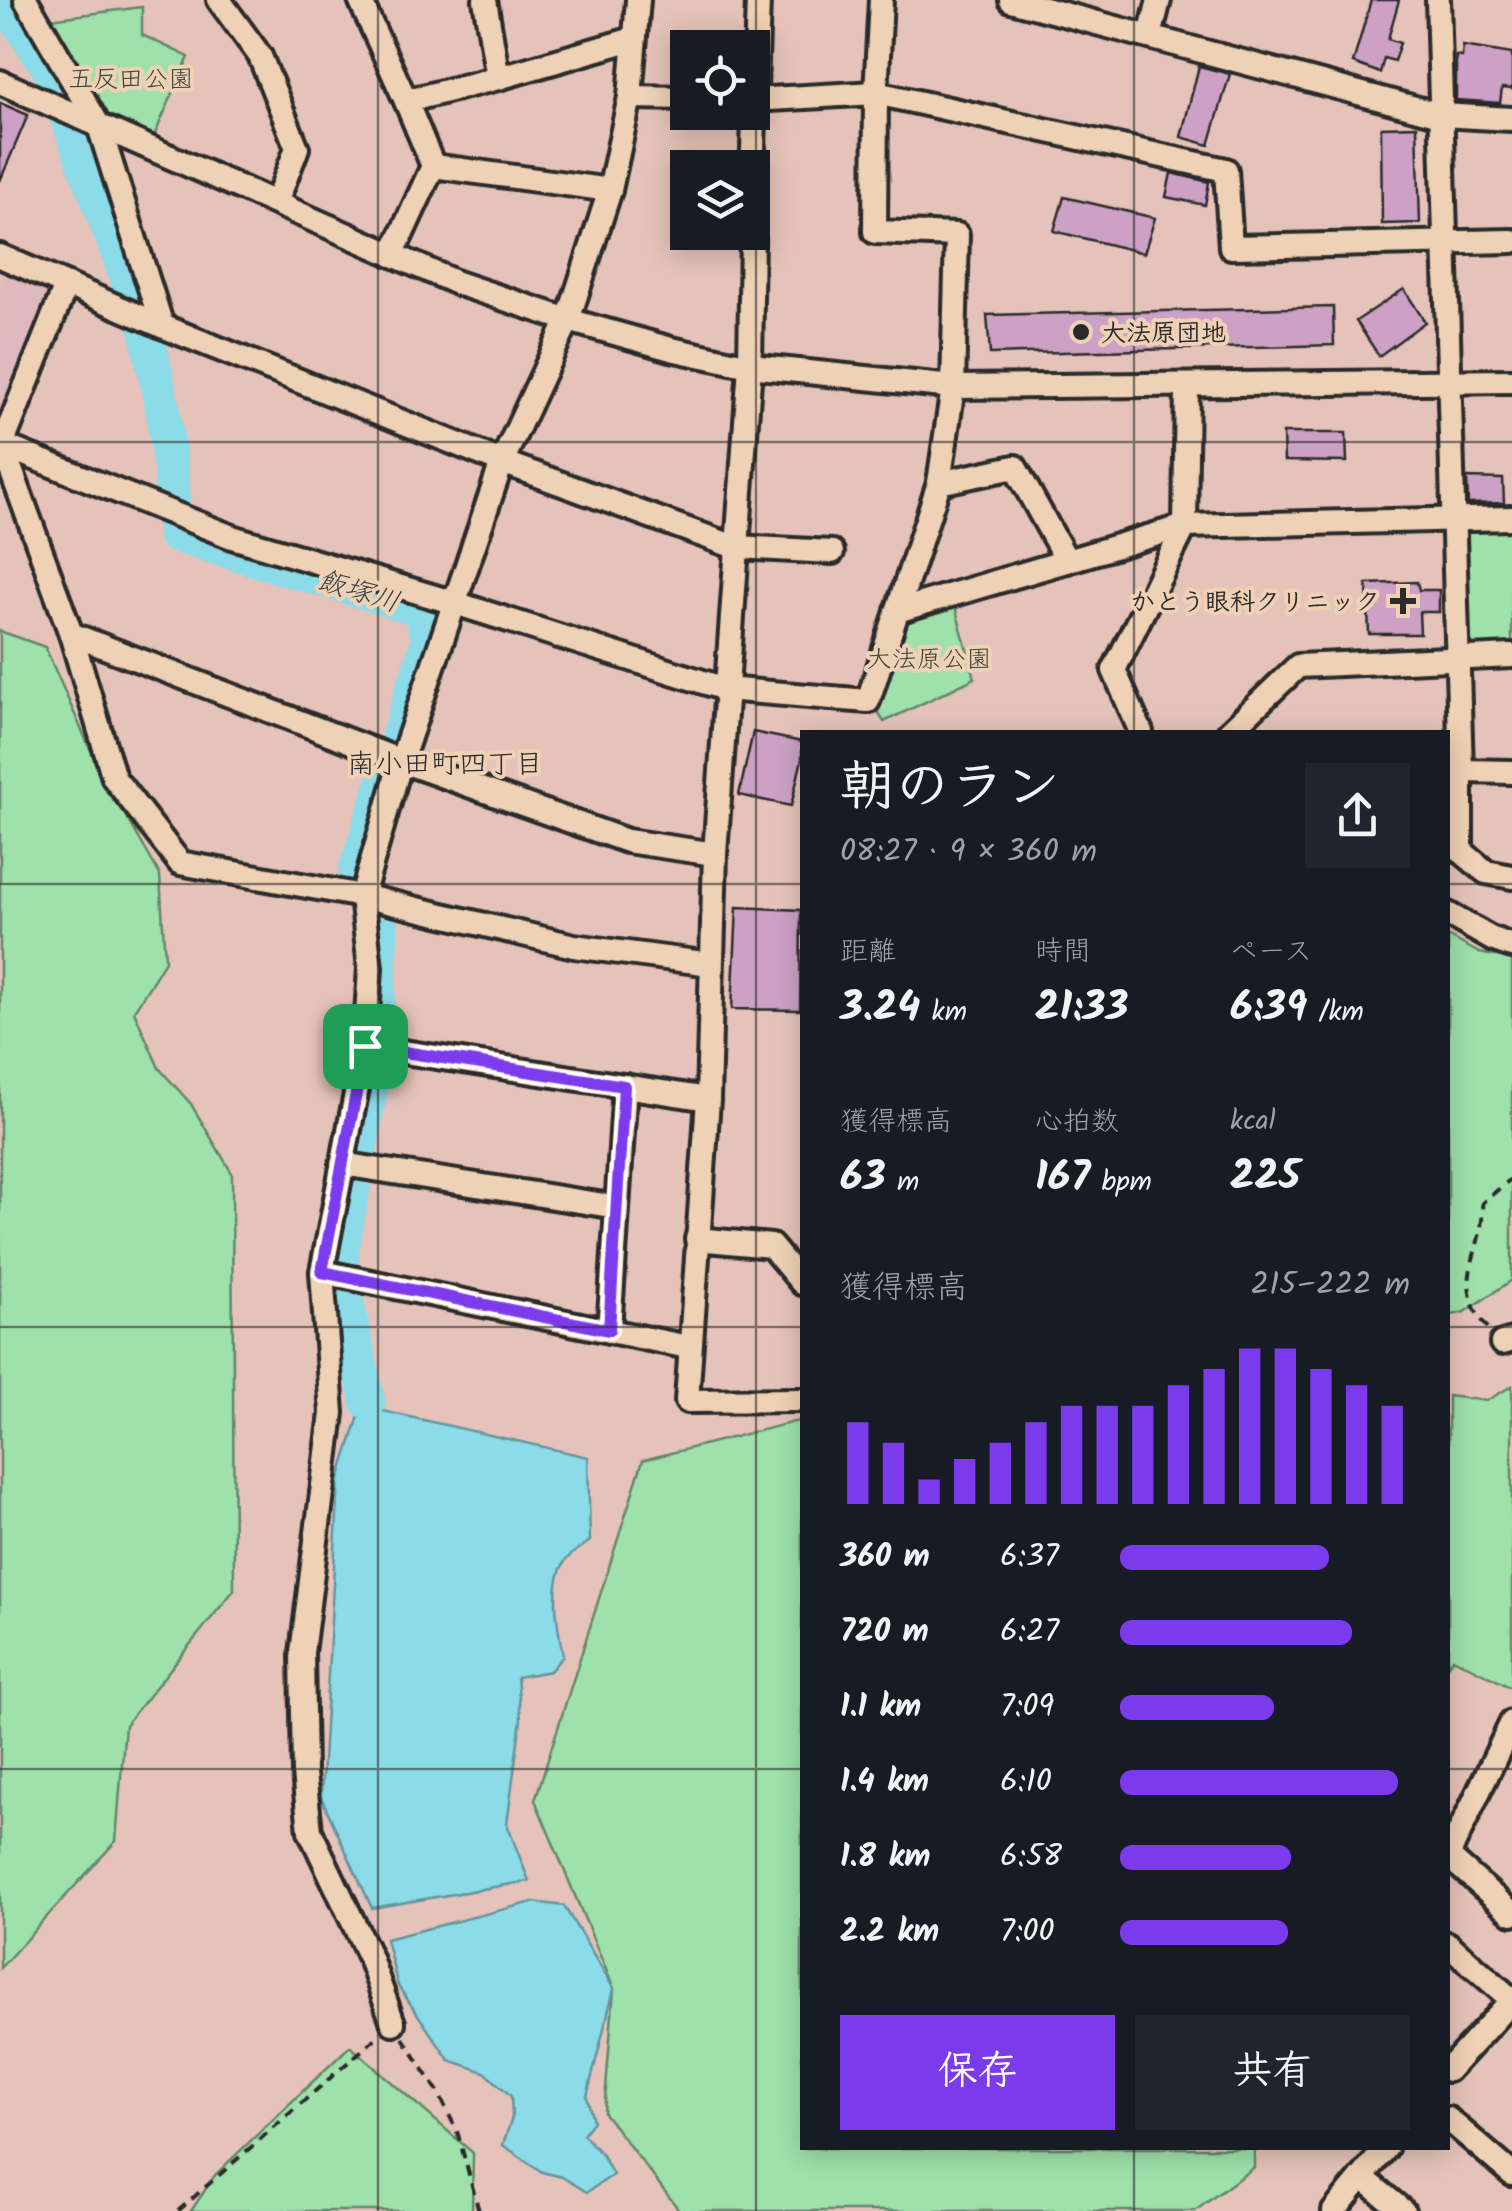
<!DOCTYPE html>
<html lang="ja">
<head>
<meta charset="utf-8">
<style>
	:root { --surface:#171b24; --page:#20242c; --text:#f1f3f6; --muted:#9ea1a6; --accent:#7c3aed }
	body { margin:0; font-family:Kalam,"Klee One",sans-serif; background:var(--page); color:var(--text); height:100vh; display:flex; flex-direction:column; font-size:38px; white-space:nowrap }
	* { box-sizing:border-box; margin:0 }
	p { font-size:32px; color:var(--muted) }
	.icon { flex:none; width:55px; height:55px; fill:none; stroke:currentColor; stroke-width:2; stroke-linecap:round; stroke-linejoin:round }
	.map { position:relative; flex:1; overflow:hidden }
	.drawer { position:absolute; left:800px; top:730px; width:650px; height:1420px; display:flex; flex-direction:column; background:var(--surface); border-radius:0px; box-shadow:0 5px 25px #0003 }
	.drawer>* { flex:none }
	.buttons { position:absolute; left:670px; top:30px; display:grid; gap:20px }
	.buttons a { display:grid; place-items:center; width:100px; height:100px; border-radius:0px; background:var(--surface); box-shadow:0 5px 25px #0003; font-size:50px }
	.pin { position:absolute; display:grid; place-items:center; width:85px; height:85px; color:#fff; margin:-42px; border-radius:20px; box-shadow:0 5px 15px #0006 }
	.round { display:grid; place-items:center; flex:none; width:105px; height:105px; border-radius:0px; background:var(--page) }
	.head { display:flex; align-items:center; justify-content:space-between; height:170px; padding:0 40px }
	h1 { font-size:55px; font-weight:800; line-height:75px }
	.stats { display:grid; grid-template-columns:repeat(3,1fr); gap:15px; height:170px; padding:10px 40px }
	.stats div { display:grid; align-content:center }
	.stats b { font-size:42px; font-weight:800 }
	.stats small { font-size:28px; font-weight:400 }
	.stats p { font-size:28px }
	.chart { height:280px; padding:20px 40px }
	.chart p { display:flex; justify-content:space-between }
	.chart svg { width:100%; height:180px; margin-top:10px; stroke:var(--accent); stroke-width:6 }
	.action { display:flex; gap:20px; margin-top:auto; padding:20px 40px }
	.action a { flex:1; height:115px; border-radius:0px; background:var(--accent); color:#fff; font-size:40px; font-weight:800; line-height:115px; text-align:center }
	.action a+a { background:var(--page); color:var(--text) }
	ul { padding:0 40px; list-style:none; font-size:32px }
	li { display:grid; grid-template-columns:160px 120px 1fr; align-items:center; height:75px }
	li i { height:25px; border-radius:12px; background:var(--accent) }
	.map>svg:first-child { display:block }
	.built { fill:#deb9bd }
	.green { fill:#9ee1ab; stroke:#64866b; stroke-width:2.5 }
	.water { fill:#8cdbe9; stroke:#65959d; stroke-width:2.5 }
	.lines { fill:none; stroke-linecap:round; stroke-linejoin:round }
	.river { stroke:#8cdbe9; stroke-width:35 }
	.building { fill:#cda1c5; stroke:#2b2b2b; stroke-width:2.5 }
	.minor-casing { stroke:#2b2b2b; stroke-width:30 }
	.path { stroke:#2b2b2b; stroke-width:4; stroke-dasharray:10 8; stroke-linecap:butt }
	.minor { stroke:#efd1b5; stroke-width:22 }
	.route-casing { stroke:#fff; stroke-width:20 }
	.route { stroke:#7c3aed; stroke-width:12 }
	.grid { fill:none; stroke:#2b2b2b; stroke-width:2.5; stroke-opacity:0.55 }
	.poi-dot { fill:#2b2b2b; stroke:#efd1b5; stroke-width:4 }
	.labels { text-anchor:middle; stroke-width:8; stroke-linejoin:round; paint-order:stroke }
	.park-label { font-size:25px; fill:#3c463e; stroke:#efd1b5 }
	.poi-label { font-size:25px; font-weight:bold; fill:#2b2b2b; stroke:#efd1b5; text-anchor:start }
	.water-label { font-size:28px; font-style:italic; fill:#3a4548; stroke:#efd1b5 }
	.neighbourhood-label { font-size:28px; fill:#2b2b2b; stroke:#efd1b5 }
</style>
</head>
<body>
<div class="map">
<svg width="1512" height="2211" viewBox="0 0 1512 2211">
	<rect width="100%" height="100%" fill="#e5c3ba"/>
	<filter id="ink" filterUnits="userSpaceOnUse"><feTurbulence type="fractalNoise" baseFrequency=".01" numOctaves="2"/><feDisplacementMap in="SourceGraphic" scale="20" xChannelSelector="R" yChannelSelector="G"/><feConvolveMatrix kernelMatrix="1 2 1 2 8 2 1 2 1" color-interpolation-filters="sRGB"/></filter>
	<g filter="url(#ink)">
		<path class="built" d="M0 267 52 290 0 417Z"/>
		<g class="green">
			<path d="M142 7V35L189 57 154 136 99 111 50 19Z"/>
			<path d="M1462 525H1512V650L1464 651Z"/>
			<path d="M954 603 975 678 884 722 876 709 902 619Z"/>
			<path d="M0 631 45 647 98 767 160 875 165 961 134 1011 159 1068 191 1104 232 1173 234 1590 125 1725 116 1841 0 1968Z"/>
			<path d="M1448 936 1479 953 1512 959V1280L1465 1312 1448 1316Z"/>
			<path d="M1512 1386V1688L1453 1658 1448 1665V1396L1486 1401Z"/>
			<path d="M802 1420V2148H1254V2167L1195 2211H680L604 2113 614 1989 535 1800 643 1460Z"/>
			<path d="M350 2046 473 2153 472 2211H191L215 2175Z"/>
		</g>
		<g class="water">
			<path d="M383 1411 588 1457 590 1541C582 1547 571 1553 565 1561 549 1586 558 1628 563 1656L550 1671 517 1677 521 1719 507 1824 529 1881 372 1908 321 1797 339 1479 359 1416Z"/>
			<path d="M533 1902 564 1906 614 1989 587 2096 593 2121 583 2134 602 2155 613 2175 587 2192 562 2177 542 2172 503 2145 512 2117 511 2096 485 2072 449 2060 398 1986 386 1939Z"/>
		</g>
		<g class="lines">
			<path class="river" d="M3 0 49 68 146 328 162 404 171 471 175 535 420 609 429 639 356 870 381 928 375 1062 342 1249 341 1277 368 1402"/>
		</g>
		<g class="building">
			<path d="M1371 0H1399L1388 39 1400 43 1394 61 1384 58 1380 73 1353 63Z"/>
			<path d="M1463 46 1512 54V89L1502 88 1500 103 1456 100V56L1462 57Z"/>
			<path d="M1199 66 1230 74 1209 145 1181 137Z"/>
			<path d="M0 103 28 115 0 181Z"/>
			<path d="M1417 126 1420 223 1382 224 1381 127Z"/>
			<path d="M1171 173 1209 182 1205 205 1166 197Z"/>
			<path d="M1064 197 1155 218 1144 253 1054 231Z"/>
			<path d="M1404 289 1425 322 1379 356 1356 321Z"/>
			<path d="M1333 307 1334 345 990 354 987 315Z"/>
			<path d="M1283 433H1346L1347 462 1284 461Z"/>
			<path d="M1467 478 1503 479 1504 503 1468 504Z"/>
			<path d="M1417 582 1419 590H1439V612H1419L1420 634H1369L1367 584Z"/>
			<path d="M753 732 802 742V759L791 806 739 795Z"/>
			<path d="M737 907 801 910 800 1010 732 1009Z"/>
		</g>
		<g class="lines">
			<g class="minor-casing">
				<g id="minor">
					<path d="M26 0 99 126 162 326"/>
					<path d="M219 0 260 56 297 148 276 203"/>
					<path d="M360 0 406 101 498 78 633 39"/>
					<path d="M485 0 498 78"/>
					<path d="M1011 0 1441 115 1512 119"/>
					<path d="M1438 0 1461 771 1512 772"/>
					<path d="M1150 36 1159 0"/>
					<path d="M0 82 457 283 568 320 671 349 750 366 953 387 1512 381"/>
					<path d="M630 97 688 98"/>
					<path d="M752 100 876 93 1226 170 1231 247 1512 241"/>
					<path d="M406 101 433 166"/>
					<path d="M752 178 758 0"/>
					<path d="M752 232 750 366 715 854 708 1099 687 1401 802 1400"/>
					<path d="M392 255 433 166 610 190"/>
					<path d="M0 256 162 326 502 462 735 547 832 552"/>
					<path d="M66 285 2 445 71 634 401 761 627 841 715 854"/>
					<path d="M2 445 232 537 455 603 725 689 868 701 939 483 953 387 957 235 875 232 876 93 881 0"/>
					<path d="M939 483 1015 467 1067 561"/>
					<path d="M897 611 1185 526 1512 518"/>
					<path d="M71 634 114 778 180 863 362 896 574 946 711 964"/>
					<path d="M1141 732 1114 670 1185 526 1187 385"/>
					<path d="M1229 732 1298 666 1512 656"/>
					<path d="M1461 771V851L1486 872 1512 877"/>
					<path d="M1448 914 1492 939 1512 946"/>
					<path d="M365 1046 708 1099"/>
					<path d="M342 1164 617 1207"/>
					<path d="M697 1239 771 1246 802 1283"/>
					<path d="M322 1272 688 1347"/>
					<path d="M609 1331 625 1086"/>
					<path d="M1502 1343 1512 1340"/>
					<path d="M1512 1722 1448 1856 1512 1913"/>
					<path d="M1448 1944 1512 2000"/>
					<path d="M393 2023 370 1958 310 1831 304 1773 302 1653 332 1413 322 1272 365 1046 370 968 362 896 401 761 502 462 568 320 610 190 630 97 638 0"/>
					<path d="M1448 2070 1512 2000"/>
					<path d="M1448 2119 1512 2174"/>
					<path d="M1363 2178 1403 2211"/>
					<path d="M1334 2211 1386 2148"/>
				</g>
			</g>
			<g class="path">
				<path d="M1488 1328C1447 1282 1487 1249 1482 1203L1512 1178"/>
				<path d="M403 2038 437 2090 457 2131 479 2211"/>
				<path d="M178 2211 377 2037"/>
			</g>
			<use href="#minor" class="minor"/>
		</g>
	</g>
	<g class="lines" filter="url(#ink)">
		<g class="route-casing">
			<path id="route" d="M365 1046 624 1086 609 1330 322 1272Z"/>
		</g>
		<use href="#route" class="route"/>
	</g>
	<path class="grid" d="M378 0V2211M756 0V2211M1134 0V732M0 442H1512M0 884H802M1448 884H1512M0 1327H802M1448 1327H1512M0 1769H802M1448 1769H1512M1134 2148V2211"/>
	<g class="poi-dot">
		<circle cx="1081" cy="332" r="10"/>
		<path d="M1398 586h10v10h10v10h-10v10h-10v-10h-10v-10h10z"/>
	</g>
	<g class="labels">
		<g class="park-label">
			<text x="131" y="87">五反田公園</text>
			<text x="929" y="667">大法原公園</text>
		</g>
		<g class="poi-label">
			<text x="1101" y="341">大法原団地</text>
			<text x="1380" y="610" text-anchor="end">かとう眼科クリニック</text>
		</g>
		<g class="water-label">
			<text transform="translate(359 590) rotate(17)" y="10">飯塚川</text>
		</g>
		<g class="neighbourhood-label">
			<text x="445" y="773">南小田町四丁目</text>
		</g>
	</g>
</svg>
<div class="buttons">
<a><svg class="icon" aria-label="locate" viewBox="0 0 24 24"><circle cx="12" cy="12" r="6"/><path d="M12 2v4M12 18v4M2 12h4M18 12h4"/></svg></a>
<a><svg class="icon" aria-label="layers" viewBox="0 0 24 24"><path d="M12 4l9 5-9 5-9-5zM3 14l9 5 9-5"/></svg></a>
</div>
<div class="pin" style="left:365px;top:1046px;background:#1e9e55"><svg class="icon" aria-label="arrive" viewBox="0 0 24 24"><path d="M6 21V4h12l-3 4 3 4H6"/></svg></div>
<section class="drawer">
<div class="head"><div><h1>朝のラン</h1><p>08:27 · 9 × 360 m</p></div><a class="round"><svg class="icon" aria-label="share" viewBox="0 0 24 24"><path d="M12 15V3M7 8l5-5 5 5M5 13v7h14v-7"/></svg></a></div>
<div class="stats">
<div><p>距離</p><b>3.24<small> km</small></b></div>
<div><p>時間</p><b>21:33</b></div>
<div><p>ペース</p><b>6:39<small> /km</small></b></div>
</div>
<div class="stats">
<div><p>獲得標高</p><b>63<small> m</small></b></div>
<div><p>心拍数</p><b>167<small> bpm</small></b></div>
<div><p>kcal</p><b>225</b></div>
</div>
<div class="chart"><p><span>獲得標高</span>215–222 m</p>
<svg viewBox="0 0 160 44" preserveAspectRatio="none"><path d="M5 44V24M15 44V29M25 44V38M35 44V33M45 44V29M55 44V24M65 44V20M75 44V20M85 44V20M95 44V15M105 44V11M115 44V6M125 44V6M135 44V11M145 44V15M155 44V20"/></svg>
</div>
<ul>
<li><b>360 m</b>6:37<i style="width:72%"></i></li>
<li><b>720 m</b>6:27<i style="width:80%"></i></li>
<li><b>1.1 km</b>7:09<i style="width:53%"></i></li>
<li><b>1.4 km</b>6:10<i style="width:96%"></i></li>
<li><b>1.8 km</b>6:58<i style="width:59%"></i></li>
<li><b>2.2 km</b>7:00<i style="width:58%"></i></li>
</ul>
<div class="action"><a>保存</a><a>共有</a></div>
</section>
</div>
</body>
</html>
